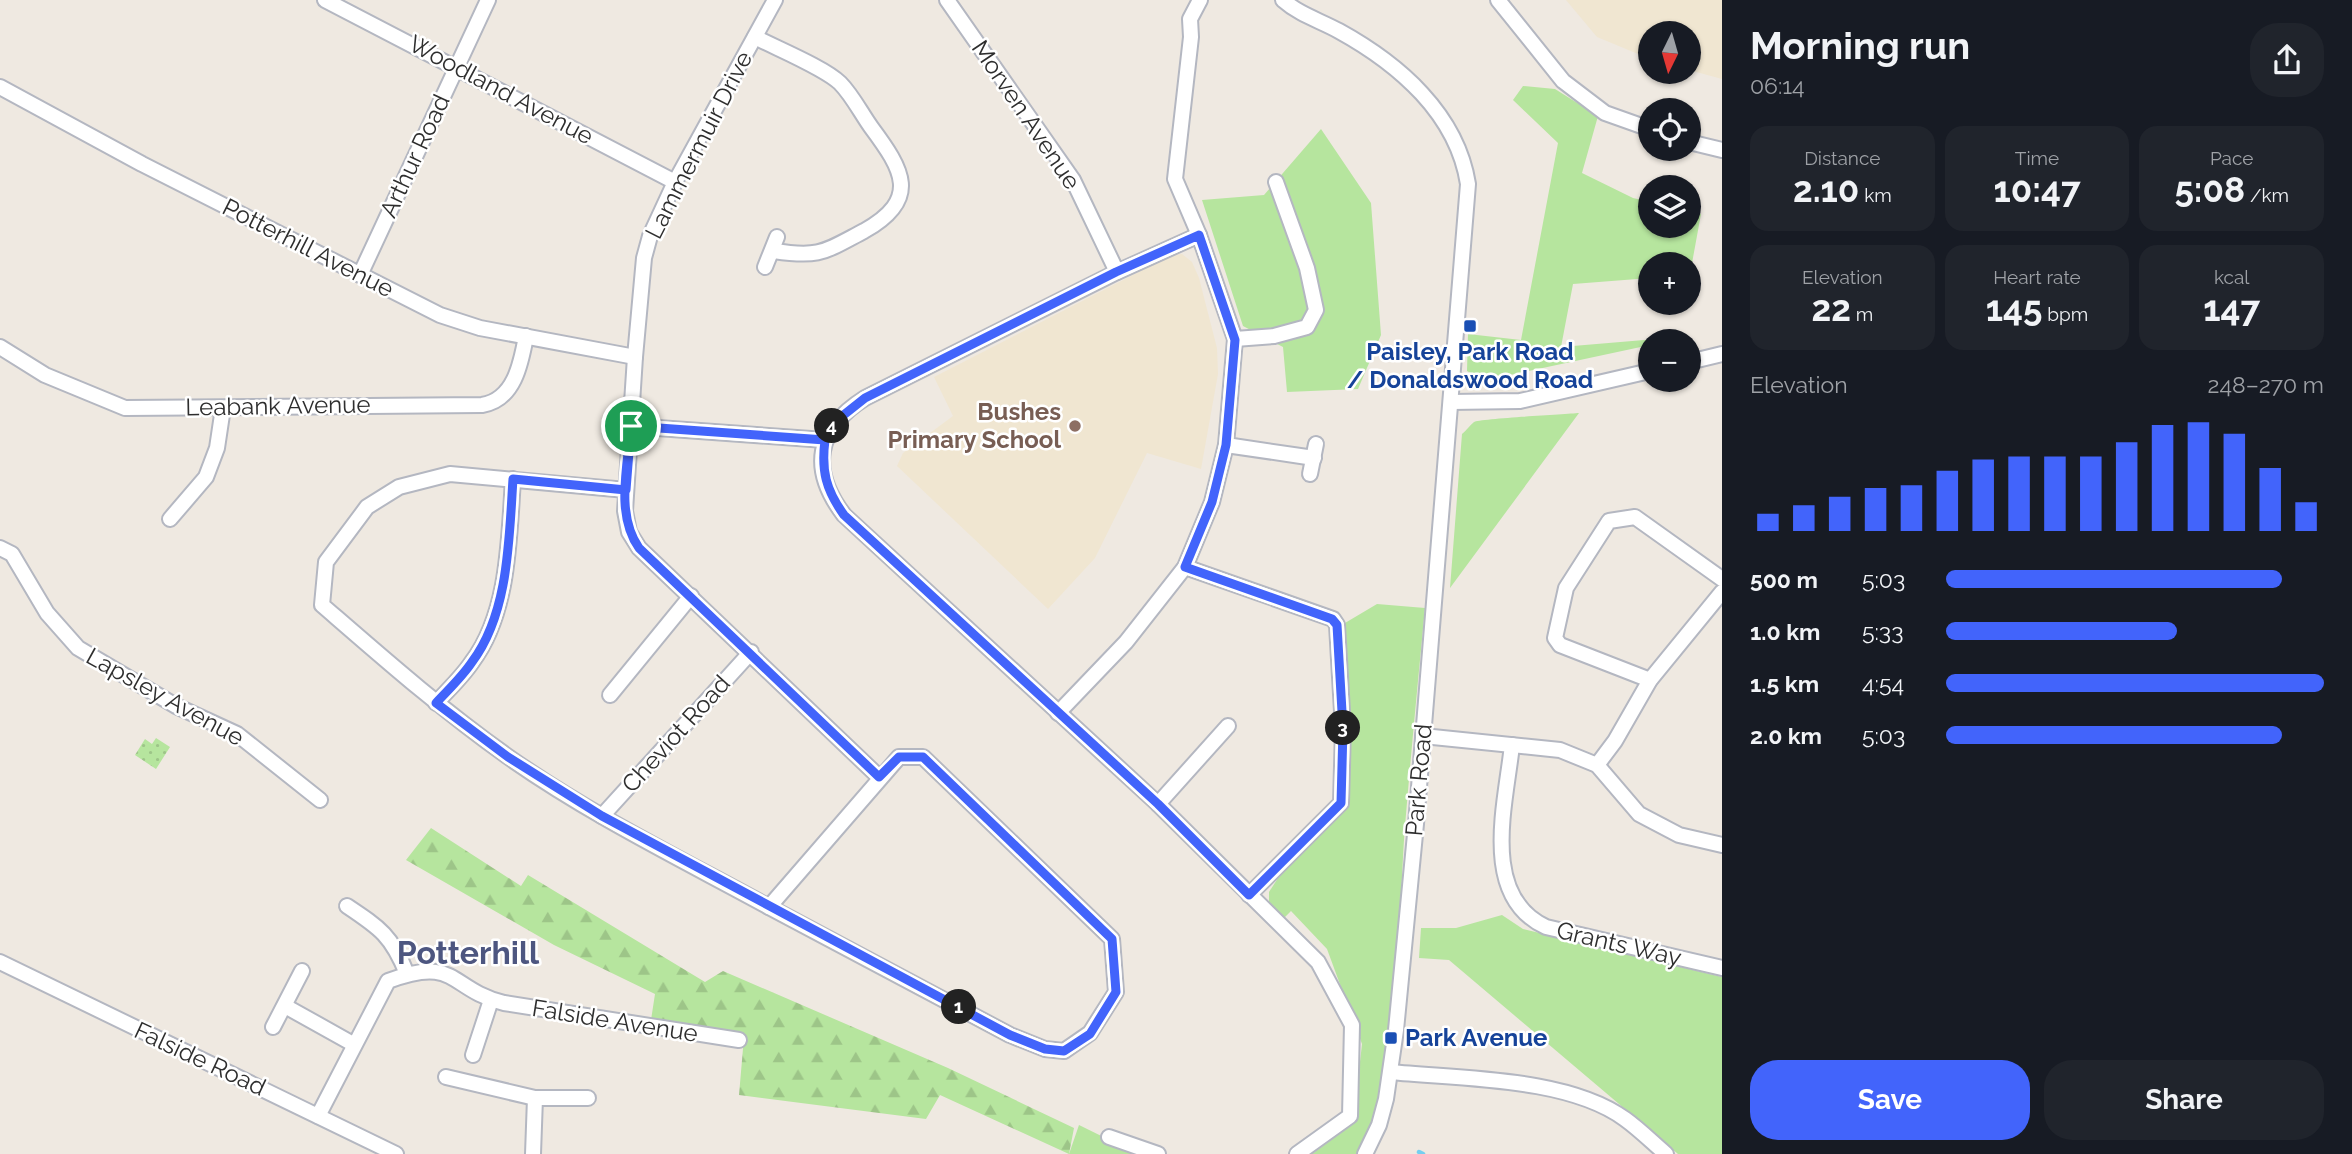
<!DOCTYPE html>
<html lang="en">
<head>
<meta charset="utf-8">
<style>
	:root { --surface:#171b24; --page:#20242c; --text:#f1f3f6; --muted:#9ea1a6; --accent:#4264fb }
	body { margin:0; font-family:Raleway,sans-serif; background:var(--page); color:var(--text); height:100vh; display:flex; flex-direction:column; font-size:26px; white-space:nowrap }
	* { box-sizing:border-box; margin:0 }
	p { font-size:23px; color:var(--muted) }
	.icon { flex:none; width:38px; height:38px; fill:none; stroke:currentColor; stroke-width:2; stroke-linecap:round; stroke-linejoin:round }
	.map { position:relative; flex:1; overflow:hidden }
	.panel { display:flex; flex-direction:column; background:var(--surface); width:630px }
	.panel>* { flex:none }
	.needle { width:46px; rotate:185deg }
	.controls { position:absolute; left:1638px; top:21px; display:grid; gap:14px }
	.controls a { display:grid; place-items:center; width:63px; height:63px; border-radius:50%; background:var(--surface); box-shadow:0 2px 5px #0004; font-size:35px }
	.pin { position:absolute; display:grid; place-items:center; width:60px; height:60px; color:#fff; margin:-30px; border:4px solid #fff; border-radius:50%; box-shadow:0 2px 7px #0007 }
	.km { position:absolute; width:35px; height:35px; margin:-18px; border-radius:50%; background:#222; color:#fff; font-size:19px; line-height:35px; text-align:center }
	.round { display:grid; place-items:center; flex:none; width:74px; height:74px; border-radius:28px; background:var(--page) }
	.head { display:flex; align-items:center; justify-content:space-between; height:119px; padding:0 28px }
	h1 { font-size:38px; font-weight:700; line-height:52px }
	.figures { display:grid; grid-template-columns:repeat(3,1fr); gap:10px; height:119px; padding:7px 28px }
	.figures div { display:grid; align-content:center; border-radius:18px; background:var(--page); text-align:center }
	.figures b { font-size:35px; font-weight:700 }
	.figures small { font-size:19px; font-weight:400 }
	.figures p { font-size:19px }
	.chart { height:196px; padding:14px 28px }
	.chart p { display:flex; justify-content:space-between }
	.chart svg { width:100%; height:126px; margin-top:7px; stroke:var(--accent); stroke-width:6 }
	.cta { display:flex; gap:14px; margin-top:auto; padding:14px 28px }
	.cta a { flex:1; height:80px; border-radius:28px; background:var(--accent); color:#fff; font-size:28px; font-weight:700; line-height:80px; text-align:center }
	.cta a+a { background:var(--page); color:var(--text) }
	ul { padding:0 28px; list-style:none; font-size:23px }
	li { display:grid; grid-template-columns:112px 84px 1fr; align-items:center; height:52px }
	li i { height:18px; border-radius:9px; background:var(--accent) }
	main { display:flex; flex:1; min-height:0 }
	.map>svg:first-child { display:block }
	.education { fill:#f0e6d1 }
	.grass { fill:#b6e59e }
	.forest { fill:url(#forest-firs) }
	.park { fill:url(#park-dots) }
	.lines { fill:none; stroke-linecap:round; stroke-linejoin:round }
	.stream { stroke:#75cff0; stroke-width:4.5 }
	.minor-casing { stroke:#b4b7c1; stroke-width:18 }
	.minor { stroke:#fff; stroke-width:14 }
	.route-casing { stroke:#fff; stroke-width:14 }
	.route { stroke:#4264fb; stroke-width:9 }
	.transit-dot { fill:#1a4fb4; stroke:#fff; stroke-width:2.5 }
	.education-dot { fill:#8d6e63; stroke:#fff; stroke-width:2.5 }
	.labels { text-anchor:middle; stroke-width:5; stroke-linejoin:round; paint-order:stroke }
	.street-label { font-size:24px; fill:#2e2e2e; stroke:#fff }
	.transit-label { font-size:24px; font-weight:bold; fill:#164399; stroke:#fff }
	.education-label { font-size:24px; font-weight:bold; fill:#785e54; stroke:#fff; text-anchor:end }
	.district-label { font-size:32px; font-weight:bold; fill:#4d5680; stroke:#fff }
</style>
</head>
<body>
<main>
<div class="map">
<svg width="1722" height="1154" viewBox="0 0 1722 1154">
	<defs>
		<pattern id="forest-firs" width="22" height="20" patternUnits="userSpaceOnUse" patternTransform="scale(1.75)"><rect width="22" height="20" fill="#b6e59e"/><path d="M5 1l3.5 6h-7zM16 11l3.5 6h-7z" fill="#9dc588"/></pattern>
		<pattern id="park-dots" width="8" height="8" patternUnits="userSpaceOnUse" patternTransform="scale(1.75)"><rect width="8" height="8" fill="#b6e59e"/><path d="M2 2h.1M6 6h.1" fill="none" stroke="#9dc588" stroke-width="1.8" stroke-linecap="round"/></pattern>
	</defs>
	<rect width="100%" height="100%" fill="#efe9e1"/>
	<g class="education">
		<path d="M1566 0H1722V79L1689 70V33H1650V59L1597 37Z"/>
		<path d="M1182 254 1192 262 1199 278 1217 348 1218 374 1201 469 1147 453 1095 558 1048 609 897 466 903 453 953 416 934 377 1172 255Z"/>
	</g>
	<g class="grass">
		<path d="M1523 86 1555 89 1598 116 1582 173 1633 198 1650 202V226H1689V212L1701 214 1690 274 1689 264H1650V278L1573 284 1561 347 1656 339 1650 341V345L1510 375 1478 377 1467 371 1468 334 1521 340 1558 143 1513 100Z"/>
		<path d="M1321 129 1371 203 1381 335 1358 389 1287 392 1283 347 1243 326 1202 200 1264 195Z"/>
		<path d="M1579 413 1450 588 1462 434C1466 431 1470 425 1474 422 1479 419 1565 414 1579 413Z"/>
		<path d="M1377 604 1425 608C1418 681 1411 753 1405 826 1399 900 1399 1100 1356 1154H1312L1353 1124 1362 1044 1327 949 1291 911 1284 918 1269 905V892L1278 878 1349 803 1345 623Z"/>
		<path d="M1502 915 1523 929 1722 977V1154H1678L1449 960 1419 958 1421 928H1456Z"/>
		<path d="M1079 1125 1138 1154H1069Z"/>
	</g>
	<path class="forest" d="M431 828 521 886 528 875 705 982 723 971 948 1068 1074 1128 1069 1154 940 1095 926 1119 739 1095 744 1037 651 1020 655 994 554 945 406 860Z"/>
	<path class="park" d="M156 738 170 747 156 769 135 755 145 739 152 744Z"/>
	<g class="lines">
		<path class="stream" d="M1419 1152 1423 1154"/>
		<g class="minor-casing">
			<g id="minor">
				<path d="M325 0 675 182"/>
				<path d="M775 0 675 182 650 236 644 258 635 357 625 511 629 532 639 548 879 777"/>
				<path d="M947 0 1073 180 1117 272"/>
				<path d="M1283 0C1300 15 1319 20 1339 31 1399 64 1457 114 1468 184L1416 824 1396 1030 1386 1099 1379 1125 1365 1154"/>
				<path d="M1498 0 1563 81 1605 113 1650 129"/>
				<path d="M755 37C776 48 825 68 840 83 852 95 861 113 871 127 903 170 921 199 864 231 824 252 820 258 774 251"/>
				<path d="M0 87 142 164 440 315 480 328 635 357"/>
				<path d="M1689 142 1722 150"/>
				<path d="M1199 235 1117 272 865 398C816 429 809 469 844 515L1158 804 1318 962 1352 1025 1350 1116 1297 1154"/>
				<path d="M765 267 777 237"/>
				<path d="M360 275 488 0"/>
				<path d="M1235 339 1274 336 1307 327 1316 310 1307 268 1276 182"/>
				<path d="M0 347 45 375 125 408 482 405C514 400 521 364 526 336"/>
				<path d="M1689 362 1722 354"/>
				<path d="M1451 402 1520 401 1650 371"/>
				<path d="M630 426 825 440"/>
				<path d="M1226 445 1314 458"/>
				<path d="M1310 474 1316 444"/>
				<path d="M626 490 450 474 399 487 367 507 326 562 322 605C382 657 442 710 507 756 589 814 681 859 769 907"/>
				<path d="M170 519 206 477 217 448 223 408"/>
				<path d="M0 548 12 554 47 613 78 648 176 706 237 734 320 800"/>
				<path d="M1185 567 1333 619 1337 625 1343 729 1341 803 1249 895"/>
				<path d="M1650 680 1560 645 1555 638 1566 588 1609 521 1635 517 1722 579"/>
				<path d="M610 695 691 596"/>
				<path d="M436 703C448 690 462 677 472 662 509 613 509 538 513 479"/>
				<path d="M1058 713 1126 642 1185 567 1212 502 1226 445 1235 339 1199 235 1175 179 1191 37 1190 19 1200 0"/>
				<path d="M1423 736 1560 750 1597 765 1639 814 1679 835 1722 845"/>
				<path d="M1512 745C1506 803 1479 896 1546 927L1722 968"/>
				<path d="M899 757H923L1112 939 1116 992 1090 1033 1064 1051 1045 1049 1010 1035 769 907Z"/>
				<path d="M1597 765 1615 741 1650 680 1722 592"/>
				<path d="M1158 804 1228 726"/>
				<path d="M602 816 751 652"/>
				<path d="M347 906C380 928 392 936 407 974"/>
				<path d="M0 962 396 1154"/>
				<path d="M285 1006 353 1044"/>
				<path d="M273 1027 302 971"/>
				<path d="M473 1055 491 1000"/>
				<path d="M1391 1072C1460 1079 1568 1077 1625 1119 1639 1129 1652 1142 1666 1154"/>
				<path d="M446 1077 535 1098H588"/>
				<path d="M318 1116 388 981C458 955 448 989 504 1003L739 1040"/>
				<path d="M1109 1137 1158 1154"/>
				<path d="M533 1154 535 1098"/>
			</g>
		</g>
		<use href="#minor" class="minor"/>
	</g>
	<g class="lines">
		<g class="route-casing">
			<path id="route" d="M631 426 626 490 513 479C509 538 509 613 472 662 462 677 448 690 436 703L508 757 602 816 1010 1035 1045 1049 1064 1051 1090 1034 1116 992 1112 939 923 757H899L879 777 639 548C615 514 628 465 631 426L825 440C821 471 826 490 844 515L1158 804 1249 895 1341 803 1343 729 1337 625 1332 619 1185 567 1212 502 1226 445 1235 340 1199 235 1116 272 865 398 836 421 825 440 631 426"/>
		</g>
		<use href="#route" class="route"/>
	</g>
	<g class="transit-dot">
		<rect x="1463" y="319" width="14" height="14" rx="3.5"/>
		<rect x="1384" y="1031" width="14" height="14" rx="3.5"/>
	</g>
	<circle class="education-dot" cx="1075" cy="426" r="7"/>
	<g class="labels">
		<g class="street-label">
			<text transform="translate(501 90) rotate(28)" y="8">Woodland Avenue</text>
			<text transform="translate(1026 115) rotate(56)" y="8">Morven Avenue</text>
			<text transform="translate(699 145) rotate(-63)" y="8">Lammermuir Drive</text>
			<text transform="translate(415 156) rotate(-65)" y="8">Arthur Road</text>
			<text transform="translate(308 248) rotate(27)" y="8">Potterhill Avenue</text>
			<text transform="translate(278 406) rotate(-1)" y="8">Leabank Avenue</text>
			<text transform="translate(165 697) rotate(29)" y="8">Lapsley Avenue</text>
			<text transform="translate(676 734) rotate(-48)" y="8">Cheviot Road</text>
			<text transform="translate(1419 780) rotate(-85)" y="8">Park Road</text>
			<text transform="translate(1619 944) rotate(13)" y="8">Grants Way</text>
			<text transform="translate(615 1021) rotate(9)" y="8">Falside Avenue</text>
			<text transform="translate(200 1059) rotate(25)" y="8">Falside Road</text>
		</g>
		<g class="transit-label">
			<text x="1470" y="360">Paisley, Park Road<tspan x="1470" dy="28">/ Donaldswood Road</tspan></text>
			<text x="1405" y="1046" text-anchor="start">Park Avenue</text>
		</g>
		<g class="education-label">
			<text x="1061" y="420">Bushes<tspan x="1061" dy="28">Primary School</tspan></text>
		</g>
		<g class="district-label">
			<text x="468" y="964">Potterhill</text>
		</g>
	</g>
</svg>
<div class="controls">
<a><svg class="needle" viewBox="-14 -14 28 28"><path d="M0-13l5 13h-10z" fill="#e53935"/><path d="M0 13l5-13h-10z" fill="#9ea1a6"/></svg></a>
<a><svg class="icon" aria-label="locate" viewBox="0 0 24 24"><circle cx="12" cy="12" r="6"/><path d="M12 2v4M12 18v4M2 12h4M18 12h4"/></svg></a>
<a><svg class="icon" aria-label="layers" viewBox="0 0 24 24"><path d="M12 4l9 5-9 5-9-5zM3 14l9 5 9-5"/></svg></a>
<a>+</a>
<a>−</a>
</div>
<div class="pin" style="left:631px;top:426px;background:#1e9e55"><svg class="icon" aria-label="arrive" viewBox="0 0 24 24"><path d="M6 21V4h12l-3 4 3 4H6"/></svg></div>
<b class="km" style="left:959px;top:1007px">1</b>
<b class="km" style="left:1343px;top:728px">3</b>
<b class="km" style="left:832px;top:426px">4</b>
</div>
<section class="panel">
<div class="head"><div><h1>Morning run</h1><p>06:14</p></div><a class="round"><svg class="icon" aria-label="share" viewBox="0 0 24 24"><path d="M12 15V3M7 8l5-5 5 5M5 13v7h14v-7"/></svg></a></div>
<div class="figures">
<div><p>Distance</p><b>2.10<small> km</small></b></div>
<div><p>Time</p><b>10:47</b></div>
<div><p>Pace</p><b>5:08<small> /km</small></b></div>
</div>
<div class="figures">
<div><p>Elevation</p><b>22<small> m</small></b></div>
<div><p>Heart rate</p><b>145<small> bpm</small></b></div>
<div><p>kcal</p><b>147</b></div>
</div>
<div class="chart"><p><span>Elevation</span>248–270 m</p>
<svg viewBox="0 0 160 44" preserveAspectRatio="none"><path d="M5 44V38M15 44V35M25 44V32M35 44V29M45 44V28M55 44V23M65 44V19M75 44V18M85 44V18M95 44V18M105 44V13M115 44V7M125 44V6M135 44V10M145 44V22M155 44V34"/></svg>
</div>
<ul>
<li><b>500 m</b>5:03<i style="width:89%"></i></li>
<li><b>1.0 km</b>5:33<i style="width:61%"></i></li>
<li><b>1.5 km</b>4:54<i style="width:100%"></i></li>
<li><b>2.0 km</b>5:03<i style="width:89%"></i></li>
</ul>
<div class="cta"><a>Save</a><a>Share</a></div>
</section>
</main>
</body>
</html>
